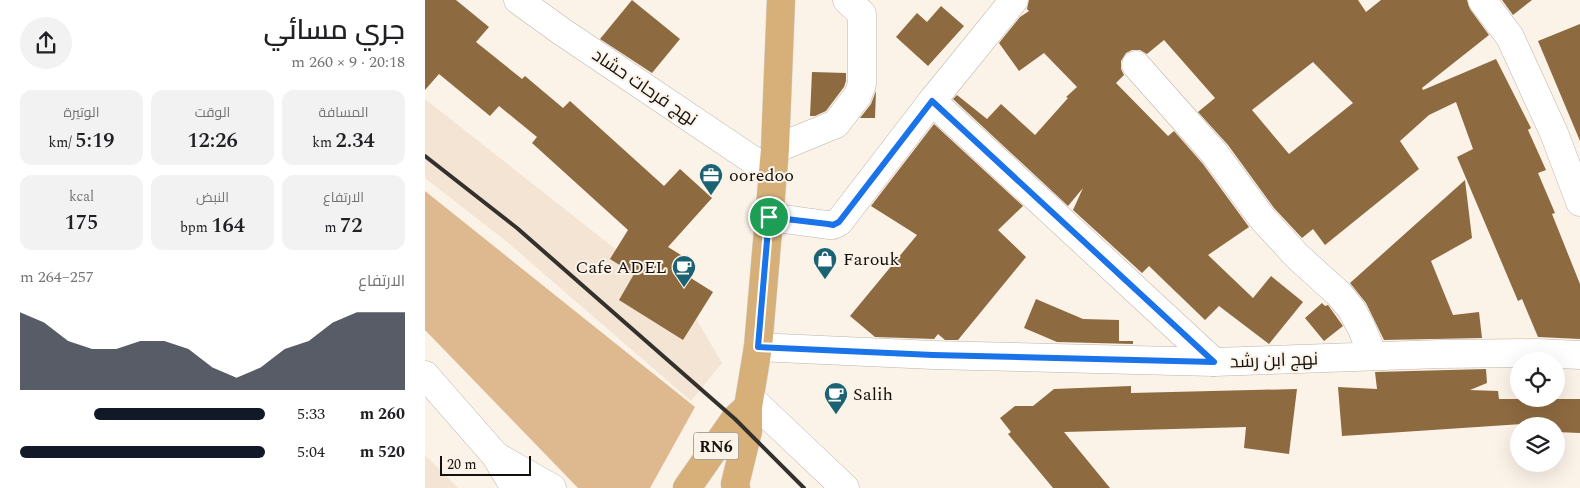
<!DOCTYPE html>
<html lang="ar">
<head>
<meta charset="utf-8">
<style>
	:root { --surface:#fff; --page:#f2f2f2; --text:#202124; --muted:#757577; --accent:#111827 }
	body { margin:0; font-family:Spectral,Cairo,serif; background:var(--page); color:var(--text); direction:rtl; height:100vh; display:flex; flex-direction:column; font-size:19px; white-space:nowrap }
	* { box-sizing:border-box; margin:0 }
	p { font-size:16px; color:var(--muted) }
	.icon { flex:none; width:28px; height:28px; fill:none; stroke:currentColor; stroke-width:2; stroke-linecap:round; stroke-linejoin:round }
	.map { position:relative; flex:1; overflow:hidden; direction:ltr }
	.panel { display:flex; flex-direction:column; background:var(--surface); width:425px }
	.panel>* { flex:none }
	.tools { position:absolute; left:1085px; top:352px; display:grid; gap:10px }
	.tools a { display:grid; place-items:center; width:55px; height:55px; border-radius:50%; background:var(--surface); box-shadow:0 5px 20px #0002; font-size:25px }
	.scale { position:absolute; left:15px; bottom:12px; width:91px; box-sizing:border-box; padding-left:5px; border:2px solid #14110e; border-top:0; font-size:14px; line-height:18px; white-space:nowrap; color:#14110e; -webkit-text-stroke:4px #fbf2e8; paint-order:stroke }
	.pin { position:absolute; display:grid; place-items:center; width:42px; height:42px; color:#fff; margin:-21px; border:2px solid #fff; border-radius:50%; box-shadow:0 1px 5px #0007 }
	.round { display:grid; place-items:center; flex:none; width:52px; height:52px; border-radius:26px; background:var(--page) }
	.headline { display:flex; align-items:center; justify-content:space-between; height:85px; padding:0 20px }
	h1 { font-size:28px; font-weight:600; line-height:38px }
	.figures { display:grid; grid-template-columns:repeat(3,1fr); gap:8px; height:85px; padding:5px 20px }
	.figures div { display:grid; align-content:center; border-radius:12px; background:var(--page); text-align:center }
	.figures b { font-size:21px; font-weight:600 }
	.figures small { font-size:14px; font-weight:400 }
	.figures p { font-size:14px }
	.chart { height:140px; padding:10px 20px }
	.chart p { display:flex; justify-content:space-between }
	.chart svg { width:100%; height:90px; margin-top:5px; fill:var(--accent); opacity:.7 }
	ul { padding:0 20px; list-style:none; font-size:16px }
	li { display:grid; grid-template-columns:80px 60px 1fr; align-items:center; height:38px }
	li i { height:12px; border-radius:6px; background:var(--accent) }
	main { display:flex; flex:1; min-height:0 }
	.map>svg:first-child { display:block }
	.built { fill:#f3e4d4 }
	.green { fill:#deb990 }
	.building { fill:#8e6a41; fill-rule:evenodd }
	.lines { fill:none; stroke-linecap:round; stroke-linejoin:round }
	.minor-casing { stroke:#bdb4aa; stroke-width:29 }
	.major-casing { stroke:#d5d4d4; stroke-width:29 }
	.minor { stroke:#fff; stroke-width:28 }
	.major { stroke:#d7b079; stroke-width:28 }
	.rail { stroke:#34302c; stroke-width:4 }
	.route-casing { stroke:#fff; stroke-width:10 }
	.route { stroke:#1a73e8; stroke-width:6 }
	.labels { text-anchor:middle; stroke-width:4; stroke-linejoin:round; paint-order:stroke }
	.shield { fill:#fbf2e8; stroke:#59544f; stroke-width:1 }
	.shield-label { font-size:16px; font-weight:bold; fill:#14110e }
	.street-label { font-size:18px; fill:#14110e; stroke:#fbf2e8 }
	.poi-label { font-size:18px; fill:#14110e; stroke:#fbf2e8; text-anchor:start }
</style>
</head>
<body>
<main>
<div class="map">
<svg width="1155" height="488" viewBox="0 0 1155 488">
	<rect width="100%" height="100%" fill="#fbf2e8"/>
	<g class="built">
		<path d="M0 99 264 307 297 363 266 401 81 241 0 178Z"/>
		<path d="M0 455 33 488H0Z"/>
	</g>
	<path class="green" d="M0 191 270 407 225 488H153L0 330Z"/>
	<g class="building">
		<path d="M0 0H31L64 27 51 42 97 79 100 76 138 108 145 101 239 186 255 169 287 198 243 247 269 263 261 275 288 292 258 340 194 300 209 274 185 259 203 230 107 143 112 137 74 106 65 116 14 74 0 90Z"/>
		<path d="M207 0 255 39 227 73 175 39Z"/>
		<path d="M604 0H933L941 12 956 0H1042L1045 9 1064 35 997 88 998 90 1071 59 1106 128 1103 130 1121 170 1113 173 1130 213 1127 214 1155 284V339L1113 337 1097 299 1093 301 1032 157 1048 149 1031 102 1004 115 975 141 994 169 900 245 888 229 877 238 849 208 803 145 773 112 790 98 739 40 722 54 715 50H707L701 53 696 61V69L699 75 691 83 743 136 749 131 778 164 824 227 783 255 828 298 846 276 878 302 844 344 794 306 780 320 724 266 717 273 648 210 658 188 643 206 528 99 532 95 562 119 576 104 610 135 643 98 641 97 652 87 619 53 594 71 574 43 595 17 604 11 602 9ZM888 62 928 103 864 154 827 110Z"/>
		<path d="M1077 0H1107L1088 15Z"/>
		<path d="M516 6 539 26 503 66 471 37 492 13 502 22Z"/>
		<path d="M1155 24V141L1113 41Z"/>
		<path d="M387 72 421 73V81L419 87 401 111 390 116H385Z"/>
		<path d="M451 91 450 118H435L446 104Z"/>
		<path d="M509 124 598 206 573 230 601 257 533 340H520L513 334 509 339 450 337 425 316 492 235 446 206Z"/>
		<path d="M1040 180 1047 238 1006 261 1028 315 1054 312 1057 338 959 340 941 303 925 283Z"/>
		<path d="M611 299 658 319 694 320V341H708V344L632 342 599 328Z"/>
		<path d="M897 303 900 306 903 305 918 326 899 341 880 318Z"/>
		<path d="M1061 369 1062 383 1045 390 1073 391 1074 399H1155V433L1131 432V426H1112V423L917 436 913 387 952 389 950 372Z"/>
		<path d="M706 386V393L872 389 864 454 819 448 821 427 639 432 685 488H628L583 434 586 432 575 418 590 406H608L629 389Z"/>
	</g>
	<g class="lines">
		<g class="minor-casing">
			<g id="minor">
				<path d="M93 0 136 31 347 173"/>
				<path d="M1057 0 1085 37 1129 133 1155 202"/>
				<path d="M711 65 790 154 837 218 872 256 914 294 927 310 936 327 948 355"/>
				<path d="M507 101 789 362"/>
				<path d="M350 149 411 124 433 95 437 84V14L422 0"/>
				<path d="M344 217 403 225H408L414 222 507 101 589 0"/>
				<path d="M333 347 508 355 789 362 1015 354 1112 353 1155 355"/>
				<path d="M0 375 70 455 90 488"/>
				<path d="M325 398 420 488"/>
				<path d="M71 456 127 488"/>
			</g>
		</g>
		<g class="major-casing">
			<g id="major">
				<path d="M262 488 310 419 323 407"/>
				<path d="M311 488 310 484 323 431V407L333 347 350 149 356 0"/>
			</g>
		</g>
		<use href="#minor" class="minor"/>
		<use href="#major" class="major"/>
		<path class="rail" d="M0 156 92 228 310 419 379 488"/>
	</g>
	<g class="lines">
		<g class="route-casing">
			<path id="route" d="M507 101 789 362 508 355 333 347 344 217 403 224 408 225 414 222Z"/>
		</g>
		<use href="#route" class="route"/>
	</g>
	<defs>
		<g id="office-pin" transform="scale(1.25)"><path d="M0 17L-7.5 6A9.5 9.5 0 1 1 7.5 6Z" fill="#1b6372" stroke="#fbf2e8"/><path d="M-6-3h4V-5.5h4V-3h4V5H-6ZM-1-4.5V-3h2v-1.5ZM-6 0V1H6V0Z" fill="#fff"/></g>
		<g id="shop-pin" transform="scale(1.25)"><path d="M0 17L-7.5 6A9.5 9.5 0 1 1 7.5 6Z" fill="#1b6372" stroke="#fbf2e8"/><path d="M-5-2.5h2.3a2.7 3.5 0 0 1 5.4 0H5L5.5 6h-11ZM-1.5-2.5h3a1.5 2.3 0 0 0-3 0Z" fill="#fff"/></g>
		<g id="cafe-pin" transform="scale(1.25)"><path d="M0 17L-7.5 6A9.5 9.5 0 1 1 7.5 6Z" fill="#1b6372" stroke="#fbf2e8"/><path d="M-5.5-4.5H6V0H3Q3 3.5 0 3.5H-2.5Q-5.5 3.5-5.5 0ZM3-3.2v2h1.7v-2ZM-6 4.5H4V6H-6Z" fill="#fff"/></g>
	</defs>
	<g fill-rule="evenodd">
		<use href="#office-pin" x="286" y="175"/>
		<use href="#shop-pin" x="400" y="259"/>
		<use href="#cafe-pin" x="259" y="267"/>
		<use href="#cafe-pin" x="411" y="394"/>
	</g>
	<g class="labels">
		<rect class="shield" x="268.5" y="432.5" width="45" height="27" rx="4"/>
		<g class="shield-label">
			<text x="291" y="452">RN6</text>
		</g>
		<g class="street-label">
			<text transform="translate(220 87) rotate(34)" y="6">نهج فرحات حشاد</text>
			<text transform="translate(849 360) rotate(-2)" y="6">نهج ابن رشد</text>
		</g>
		<g class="poi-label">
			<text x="304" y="181">ooredoo</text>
			<text x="418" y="265">Farouk</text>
			<text x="242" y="273" text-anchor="end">Cafe ADEL</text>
			<text x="428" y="400">Salih</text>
		</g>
	</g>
</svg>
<div class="tools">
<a><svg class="icon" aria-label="locate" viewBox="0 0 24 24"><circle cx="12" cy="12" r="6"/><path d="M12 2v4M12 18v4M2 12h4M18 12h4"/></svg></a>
<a><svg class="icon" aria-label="layers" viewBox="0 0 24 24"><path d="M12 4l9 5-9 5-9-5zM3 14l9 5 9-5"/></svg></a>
</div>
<div class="scale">20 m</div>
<div class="pin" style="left:344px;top:217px;background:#1e9e55"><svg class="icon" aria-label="arrive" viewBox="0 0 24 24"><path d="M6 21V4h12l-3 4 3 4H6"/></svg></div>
</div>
<section class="panel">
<div class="headline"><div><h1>جري مسائي</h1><p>20:18 · 9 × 260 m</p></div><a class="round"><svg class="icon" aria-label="share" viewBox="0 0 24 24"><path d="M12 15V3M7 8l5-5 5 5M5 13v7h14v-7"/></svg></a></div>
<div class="figures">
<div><p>المسافة</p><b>2.34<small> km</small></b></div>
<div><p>الوقت</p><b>12:26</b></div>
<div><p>الوتيرة</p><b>5:19<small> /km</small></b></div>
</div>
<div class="figures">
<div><p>الارتفاع</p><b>72<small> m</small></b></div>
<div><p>النبض</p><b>164<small> bpm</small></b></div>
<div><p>kcal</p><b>175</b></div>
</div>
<div class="chart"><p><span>الارتفاع</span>257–264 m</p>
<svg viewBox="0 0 160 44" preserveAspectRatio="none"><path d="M0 44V6L10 11L20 20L30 24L40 24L50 20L60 20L70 24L80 33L90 38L100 33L110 24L120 20L130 11L140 6L150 6L160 6V44z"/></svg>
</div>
<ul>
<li><b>260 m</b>5:33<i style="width:70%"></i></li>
<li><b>520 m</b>5:04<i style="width:100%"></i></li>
</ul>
</section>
</main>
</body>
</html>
